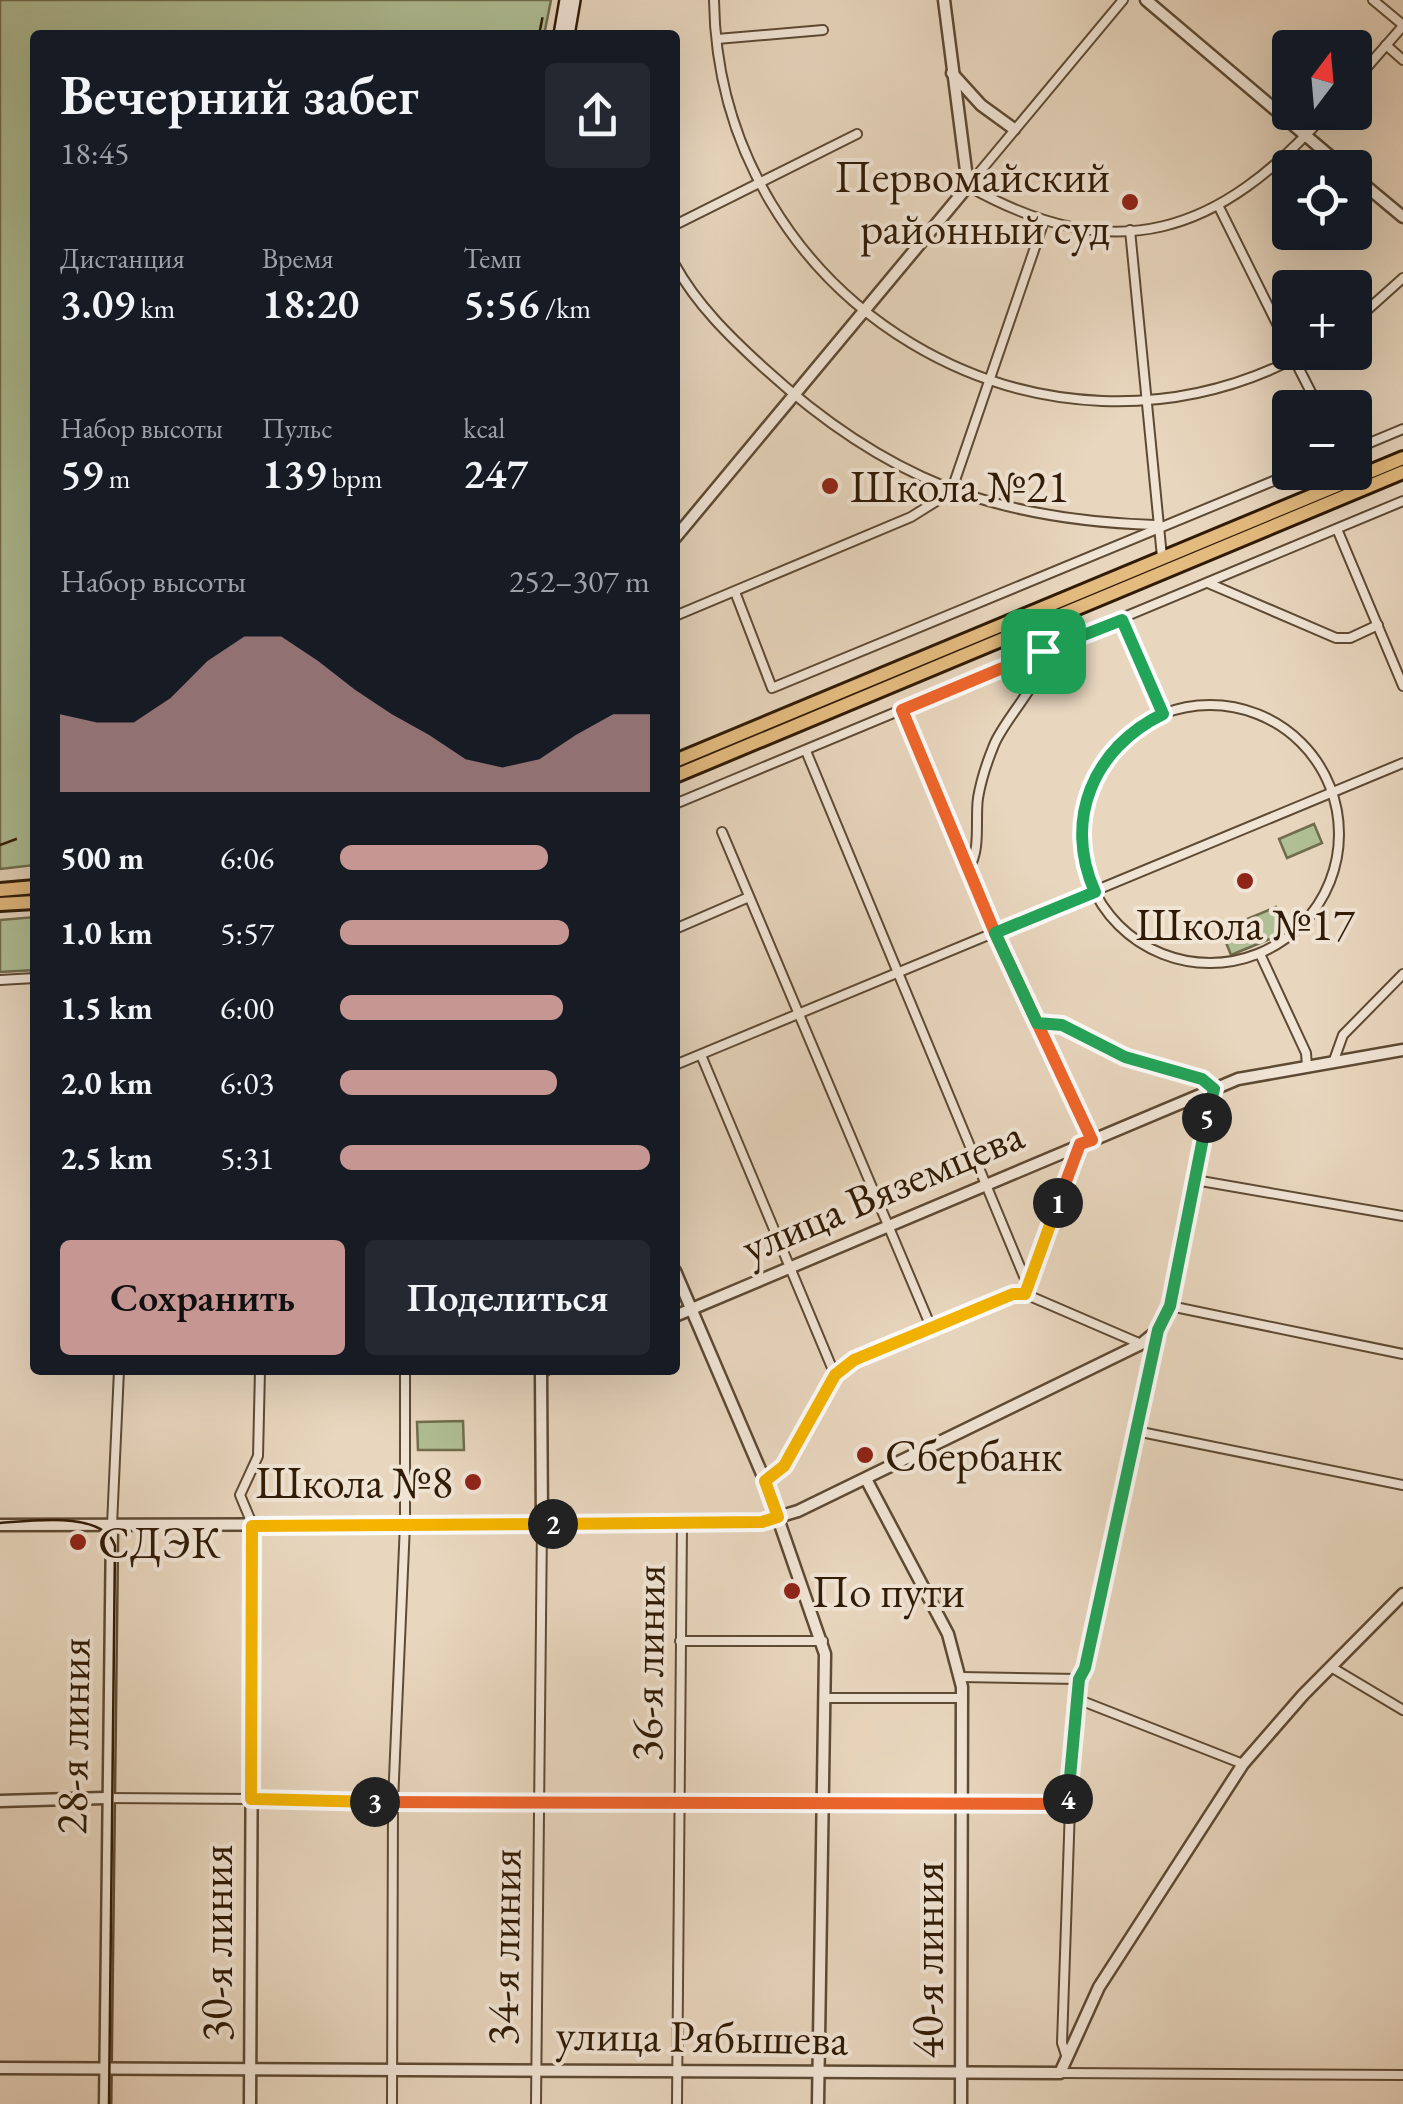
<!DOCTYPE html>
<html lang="ru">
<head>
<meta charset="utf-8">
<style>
	:root { --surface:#171b24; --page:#242831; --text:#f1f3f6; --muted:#9ea1a6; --accent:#c59692 }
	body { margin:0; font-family:"EB Garamond",serif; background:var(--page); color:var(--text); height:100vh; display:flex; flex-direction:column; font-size:38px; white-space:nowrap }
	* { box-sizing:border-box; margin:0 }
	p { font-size:32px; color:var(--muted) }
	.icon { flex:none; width:55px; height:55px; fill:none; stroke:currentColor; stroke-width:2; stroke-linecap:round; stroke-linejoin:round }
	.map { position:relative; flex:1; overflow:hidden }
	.side { position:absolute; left:30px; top:30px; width:650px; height:1345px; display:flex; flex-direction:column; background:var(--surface); border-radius:10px; box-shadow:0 10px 40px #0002 }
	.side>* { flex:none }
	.needle { width:65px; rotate:16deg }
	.controls { position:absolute; left:1272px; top:30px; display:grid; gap:20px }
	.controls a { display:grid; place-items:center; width:100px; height:100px; border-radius:10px; background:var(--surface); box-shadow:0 10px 40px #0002; font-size:50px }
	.pin { position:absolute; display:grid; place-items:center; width:85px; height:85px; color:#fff; margin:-42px; border-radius:20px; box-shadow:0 5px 15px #0006 }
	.km { position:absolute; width:50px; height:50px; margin:-25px; border-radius:50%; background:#222; color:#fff; font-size:28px; line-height:50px; text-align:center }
	.round { display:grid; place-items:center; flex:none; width:105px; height:105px; border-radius:10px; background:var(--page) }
	.overview { display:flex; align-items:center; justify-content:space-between; height:170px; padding:0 30px }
	h1 { font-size:55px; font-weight:600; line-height:75px }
	.figures { display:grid; grid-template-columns:repeat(3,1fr); gap:15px; height:170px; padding:10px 30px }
	.figures div { display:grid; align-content:center }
	.figures b { font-size:42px; font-weight:600 }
	.figures small { font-size:28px; font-weight:400 }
	.figures p { font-size:28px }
	.chart { height:280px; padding:20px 30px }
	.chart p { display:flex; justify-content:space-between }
	.chart svg { width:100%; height:180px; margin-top:10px; fill:var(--accent); opacity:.7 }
	.action { display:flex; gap:20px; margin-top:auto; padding:20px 30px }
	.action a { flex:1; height:115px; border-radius:10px; background:var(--accent); color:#111; font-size:40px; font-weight:600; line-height:115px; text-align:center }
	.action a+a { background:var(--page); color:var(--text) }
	ul { padding:0 30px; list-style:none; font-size:32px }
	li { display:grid; grid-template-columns:160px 120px 1fr; align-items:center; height:75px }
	li i { height:25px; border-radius:12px; background:var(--accent) }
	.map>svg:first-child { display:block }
	.green { fill:#b0bf95; stroke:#706d4d; stroke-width:2.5 }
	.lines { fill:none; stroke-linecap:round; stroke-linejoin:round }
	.minor-casing { stroke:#5e4a33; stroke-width:12 }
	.tertiary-casing { stroke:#5e4a33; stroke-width:15 }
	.secondary-casing { stroke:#301b05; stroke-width:16 }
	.primary-casing { stroke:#301b05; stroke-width:18 }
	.minor { stroke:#f0e4d5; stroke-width:8 }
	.tertiary { stroke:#f0e4d5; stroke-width:10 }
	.secondary { stroke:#f0e4d5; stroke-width:11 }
	.primary { stroke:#e4bb7f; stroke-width:12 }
	.tram { stroke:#301b05; stroke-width:2.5 }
	.rail { stroke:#301b05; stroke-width:2.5; stroke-dasharray:18 18; stroke-linecap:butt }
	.split-1-casing { stroke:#fff; stroke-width:20 }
	.split-2-casing { stroke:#fff; stroke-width:20 }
	.split-3-casing { stroke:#fff; stroke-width:20 }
	.split-4-casing { stroke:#fff; stroke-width:20 }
	.split-5-casing { stroke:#fff; stroke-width:20 }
	.split-6-casing { stroke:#fff; stroke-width:20 }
	.split-1 { stroke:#f0652b; stroke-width:12 }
	.split-2 { stroke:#f5b400; stroke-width:12 }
	.split-3 { stroke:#f5b400; stroke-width:12 }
	.split-4 { stroke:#f0652b; stroke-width:12 }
	.split-5 { stroke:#22a559; stroke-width:12 }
	.split-6 { stroke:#22a559; stroke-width:12 }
	.poi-dot { fill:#8f2418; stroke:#f0e4d5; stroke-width:4 }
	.labels { text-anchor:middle; stroke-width:8; stroke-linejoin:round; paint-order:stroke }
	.poi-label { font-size:45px; fill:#301b05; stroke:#f0e4d5; text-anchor:start }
	.street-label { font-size:45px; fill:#301b05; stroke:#f0e4d5 }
</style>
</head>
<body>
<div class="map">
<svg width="1403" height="2104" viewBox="0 0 1403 2104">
	<rect width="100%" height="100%" fill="#e8d6be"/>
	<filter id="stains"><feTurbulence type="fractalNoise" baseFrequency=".002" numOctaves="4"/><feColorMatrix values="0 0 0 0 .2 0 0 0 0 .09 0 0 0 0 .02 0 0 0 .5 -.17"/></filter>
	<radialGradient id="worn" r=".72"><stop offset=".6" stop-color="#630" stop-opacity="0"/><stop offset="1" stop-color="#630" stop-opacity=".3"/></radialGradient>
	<g class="green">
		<path d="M0 0H551L544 35H35V865L0 869Z"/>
		<path d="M1314 824 1322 843 1287 858 1279 839Z"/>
		<path d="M1276 907 1287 932 1231 955 1221 930Z"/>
		<path d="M35 917V970L0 972V920Z"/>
		<path d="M463 1421 464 1450H418L417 1422Z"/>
	</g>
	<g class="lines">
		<g class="minor-casing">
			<g id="minor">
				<path d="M714 0C718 301 1040 498 1307 352"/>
				<path d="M1123 0 968 186C1116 270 1220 234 1327 112"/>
				<path d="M1373 0 1403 25"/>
				<path d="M717 39 823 30"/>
				<path d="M1386 45 1403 60"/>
				<path d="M1355 81 1403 26"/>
				<path d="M1219 207 1290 350"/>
				<path d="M675 225 857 134"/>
				<path d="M1130 230 1162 557"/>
				<path d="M675 265C697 305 730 337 764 368 884 478 992 520 1155 525"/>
				<path d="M1355 321 1403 278"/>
				<path d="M1293 357 1319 408"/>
				<path d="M1355 449 1403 429"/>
				<path d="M1337 529 1403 686"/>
				<path d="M1208 583 1336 638H1350L1378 625"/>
				<path d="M735 592 772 688 1295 472"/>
				<path d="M675 616 911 517 951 492 1044 221"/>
				<path d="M1122 620 1163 714"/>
				<circle cx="1210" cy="834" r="129"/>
				<path d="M902 710 995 933 1091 1139"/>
				<path d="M806 751 1028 1286"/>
				<path d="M675 804 1403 501"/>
				<path d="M722 832 931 1327"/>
				<path d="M969 867C981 851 975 818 978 798 981 780 987 762 994 745 1004 719 1049 674 1043 651"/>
				<path d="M675 929 749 897"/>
				<path d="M1260 954 1306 1053 1307 1066"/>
				<path d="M0 980 35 978"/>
				<path d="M1037 1023 1062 1025 1125 1057 1202 1079 1214 1089"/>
				<path d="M701 1055 835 1375"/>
				<path d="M1334 1060 1343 1035 1403 974"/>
				<path d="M675 1065 1403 763"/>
				<path d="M1195 1180 1403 1216"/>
				<path d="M1028 1285 1080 1145"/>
				<path d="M1170 1306 1403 1354"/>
				<path d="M1136 1431 1403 1485"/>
				<path d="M765 1481 784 1466 835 1375 881 1348 1013 1294H1025L1141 1344"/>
				<path d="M112 1525 119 1370"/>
				<path d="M253 1526 240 1495 258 1456 260 1370"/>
				<path d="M680 1641H823"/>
				<path d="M1331 1667 1403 1710"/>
				<path d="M960 1677 1079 1679"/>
				<path d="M826 1698H962"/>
				<path d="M1077 1699 1243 1764"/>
				<path d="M105 1798 1068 1804"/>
				<path d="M1067 2058 1062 2043 1073 1719 1158 1330"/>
				<path d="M1060 2073 1403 2075"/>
				<path d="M392 2104 393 1802 405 1524V1370"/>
				<path d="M536 2104 542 1524"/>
				<path d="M677 2104 682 1524"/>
			</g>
		</g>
		<g class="tertiary-casing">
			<g id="tertiary">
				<path d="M1146 0 1344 168"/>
				<path d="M952 73 981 105 1014 129"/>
				<path d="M1355 177 1403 217"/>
				<path d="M675 538 968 186 944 0"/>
				<path d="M675 1271 765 1481 825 1654 818 2104"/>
				<path d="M675 1316 1238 1079 1403 1050"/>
				<path d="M866 1479 948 1634 962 1687 961 2104"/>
				<path d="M542 1524 541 1372 545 1370"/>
				<path d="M0 1525 682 1524 761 1522 798 1511 1141 1344 1158 1330 1170 1306 1214 1089"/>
				<path d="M0 1801 105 1798"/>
				<path d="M0 2068 1060 2073 1099 1987 1243 1764 1303 1695 1403 1594"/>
				<path d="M105 2104 112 1525"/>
				<path d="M250 2104 253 1526"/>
			</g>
		</g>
		<g class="secondary-casing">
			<g id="secondary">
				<path d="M560 35 566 0"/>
				<path d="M568 35 574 0"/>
			</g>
		</g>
		<g class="primary-casing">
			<g id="primary">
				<path d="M675 761 1403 458"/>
				<path d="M675 776 1403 472"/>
				<path d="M0 890 35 887"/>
				<path d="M0 904 35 902"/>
			</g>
		</g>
		<use href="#minor" class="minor"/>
		<use href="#tertiary" class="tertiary"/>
		<use href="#secondary" class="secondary"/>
		<use href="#primary" class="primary"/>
		<path class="tram" d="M0 1523C30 1521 103 1510 115 1546L109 2104"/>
		<g class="rail">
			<path d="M539 35 546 0"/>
			<path d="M0 845 35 832"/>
		</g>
	</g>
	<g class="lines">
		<g class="split-1-casing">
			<path id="split-1" d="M1043 651 902 710 995 933 1092 1140 1080 1144 1058 1203"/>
		</g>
		<g class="split-2-casing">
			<path id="split-2" d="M553 1524 762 1522 778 1517 765 1481 784 1466 835 1375 854 1360 1013 1294H1025L1058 1203"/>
		</g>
		<g class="split-3-casing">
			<path id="split-3" d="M375 1802 251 1799 252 1526 553 1524"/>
		</g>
		<g class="split-4-casing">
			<path id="split-4" d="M375 1802 1068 1804V1799"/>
		</g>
		<g class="split-5-casing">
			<path id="split-5" d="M1068 1799 1079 1679 1085 1668 1158 1330 1170 1306 1207 1118"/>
		</g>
		<g class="split-6-casing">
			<path id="split-6" d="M1043 651 1122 620 1163 714C1093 748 1063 820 1095 892L995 933 1037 1023 1062 1025 1125 1057 1202 1079 1214 1089 1207 1118"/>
		</g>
		<use href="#split-1" class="split-1"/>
		<use href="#split-2" class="split-2"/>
		<use href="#split-3" class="split-3"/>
		<use href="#split-4" class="split-4"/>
		<use href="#split-5" class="split-5"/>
		<use href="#split-6" class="split-6"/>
	</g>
	<g class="poi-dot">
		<circle cx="1130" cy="202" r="10"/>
		<circle cx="830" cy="486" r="10"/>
		<circle cx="1245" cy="881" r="10"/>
		<circle cx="865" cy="1455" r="10"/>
		<circle cx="473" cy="1482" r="10"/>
		<circle cx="78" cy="1542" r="10"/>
		<circle cx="792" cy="1591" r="10"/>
	</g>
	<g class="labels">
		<g class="poi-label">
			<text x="1110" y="192" text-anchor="end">Первомайский<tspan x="1110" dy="52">районный суд</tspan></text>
			<text x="850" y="502">Школа №21</text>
			<text x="1245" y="940" text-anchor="middle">Школа №17</text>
			<text x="885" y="1471">Сбербанк</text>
			<text x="453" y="1498" text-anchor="end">Школа №8</text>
			<text x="98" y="1558">СДЭК</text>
			<text x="812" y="1607">По пути</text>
		</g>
		<g class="street-label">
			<text transform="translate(882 1190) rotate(-23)" y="16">улица Вяземцева</text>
			<text transform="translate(647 1663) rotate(-89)" y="16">36-я линия</text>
			<text transform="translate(72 1736) rotate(-89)" y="16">28-я линия</text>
			<text transform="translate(216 1943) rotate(-90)" y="16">30-я линия</text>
			<text transform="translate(503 1947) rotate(-89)" y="16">34-я линия</text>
			<text transform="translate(927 1960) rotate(-90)" y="16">40-я линия</text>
			<text transform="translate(702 2036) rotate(1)" y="16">улица Рябышева</text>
		</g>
	</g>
	<rect width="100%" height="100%" filter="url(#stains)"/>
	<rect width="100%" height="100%" fill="url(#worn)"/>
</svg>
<div class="controls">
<a><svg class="needle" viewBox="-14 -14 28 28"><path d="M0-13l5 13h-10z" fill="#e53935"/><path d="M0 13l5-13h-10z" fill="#9ea1a6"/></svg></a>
<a><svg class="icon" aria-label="locate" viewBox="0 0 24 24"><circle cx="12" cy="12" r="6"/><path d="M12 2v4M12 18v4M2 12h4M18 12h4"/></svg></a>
<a>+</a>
<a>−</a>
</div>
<div class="pin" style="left:1043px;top:651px;background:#1e9e55"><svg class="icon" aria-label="arrive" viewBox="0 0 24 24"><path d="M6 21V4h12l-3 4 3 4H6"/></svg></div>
<b class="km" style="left:1058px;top:1203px">1</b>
<b class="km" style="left:553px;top:1524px">2</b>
<b class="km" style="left:375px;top:1802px">3</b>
<b class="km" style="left:1068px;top:1799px">4</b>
<b class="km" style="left:1207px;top:1118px">5</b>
<section class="side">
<div class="overview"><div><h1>Вечерний забег</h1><p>18:45</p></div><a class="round"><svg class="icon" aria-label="share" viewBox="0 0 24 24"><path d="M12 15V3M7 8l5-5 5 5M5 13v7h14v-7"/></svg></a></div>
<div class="figures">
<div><p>Дистанция</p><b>3.09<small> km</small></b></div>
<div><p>Время</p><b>18:20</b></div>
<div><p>Темп</p><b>5:56<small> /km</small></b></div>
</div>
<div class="figures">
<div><p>Набор высоты</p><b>59<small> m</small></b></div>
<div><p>Пульс</p><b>139<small> bpm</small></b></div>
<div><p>kcal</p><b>247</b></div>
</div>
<div class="chart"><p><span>Набор высоты</span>252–307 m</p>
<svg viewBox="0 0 160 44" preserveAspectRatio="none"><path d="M0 44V25L10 27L20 27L30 21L40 12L50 6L60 6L70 12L80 19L90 25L100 30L110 36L120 38L130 36L140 30L150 25L160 25V44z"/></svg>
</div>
<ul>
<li><b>500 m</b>6:06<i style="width:67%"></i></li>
<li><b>1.0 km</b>5:57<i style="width:74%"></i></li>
<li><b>1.5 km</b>6:00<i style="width:72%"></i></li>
<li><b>2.0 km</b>6:03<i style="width:70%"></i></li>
<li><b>2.5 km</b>5:31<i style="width:100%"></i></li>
</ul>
<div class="action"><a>Сохранить</a><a>Поделиться</a></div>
</section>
</div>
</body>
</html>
